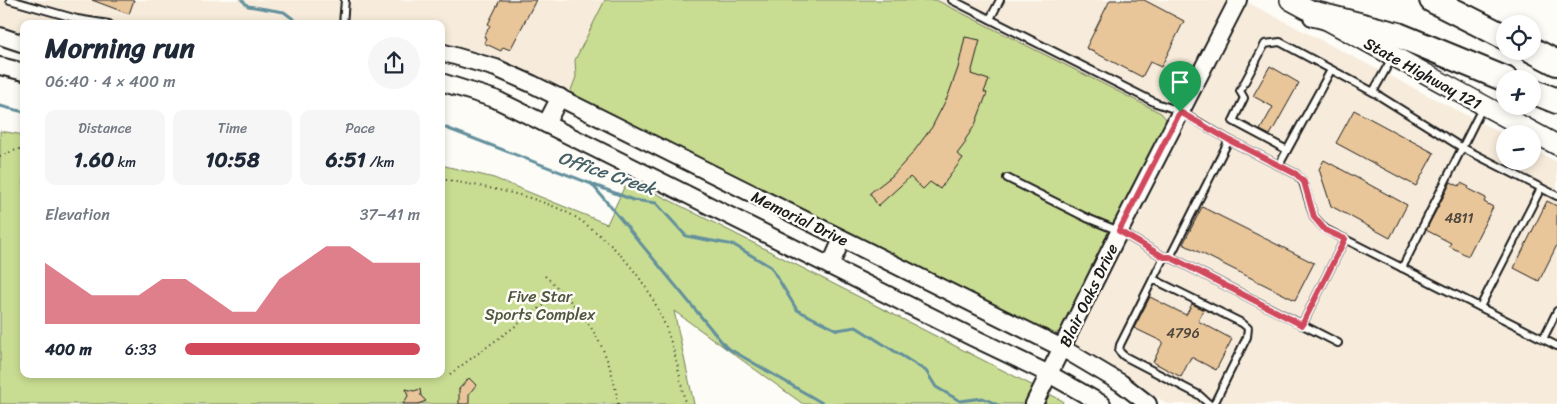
<!DOCTYPE html>
<html lang="en">
<head>
<meta charset="utf-8">
<style>
	:root { --surface:#fff; --page:#f6f6f7; --text:#1f2937; --muted:#747a83; --accent:#d1495b }
	body { margin:0; font-family:Sriracha,sans-serif; background:var(--page); color:var(--text); height:100vh; display:flex; flex-direction:column; font-size:19px; white-space:nowrap }
	* { box-sizing:border-box; margin:0 }
	p { font-size:16px; color:var(--muted) }
	.icon { flex:none; width:28px; height:28px; fill:none; stroke:currentColor; stroke-width:2; stroke-linecap:round; stroke-linejoin:round }
	.map { position:relative; flex:1; overflow:hidden }
	.drawer { position:absolute; left:20px; top:20px; width:425px; height:358px; display:flex; flex-direction:column; background:var(--surface); border-radius:10px; box-shadow:0 2px 8px #0003 }
	.drawer>* { flex:none }
	.tools { position:absolute; left:1496px; top:15px; display:grid; gap:10px }
	.tools a { display:grid; place-items:center; width:45px; height:45px; border-radius:50%; background:var(--surface); box-shadow:0 2px 8px #0003; font-size:25px }
	.pin { position:absolute; display:grid; place-items:center; width:42px; height:42px; color:#fff; margin:-51px -21px; border-radius:50% 50% 50% 0; rotate:-45deg; box-shadow:0 0 5px #0007 }
	.pin .icon { rotate:45deg }
	.round { display:grid; place-items:center; flex:none; width:52px; height:52px; border-radius:26px; background:var(--page) }
	.head { display:flex; align-items:center; justify-content:space-between; height:85px; padding:0 25px }
	h1 { font-size:28px; font-weight:800; line-height:38px }
	.stats { display:grid; grid-template-columns:repeat(3,1fr); gap:8px; height:85px; padding:5px 25px }
	.stats div { display:grid; align-content:center; border-radius:10px; background:var(--page); text-align:center }
	.stats b { font-size:21px; font-weight:800 }
	.stats small { font-size:14px; font-weight:400 }
	.stats p { font-size:14px }
	.chart { height:140px; padding:10px 25px }
	.chart p { display:flex; justify-content:space-between }
	.chart svg { width:100%; height:90px; margin-top:5px; fill:var(--accent); opacity:.7 }
	ul { padding:0 25px; list-style:none; font-size:16px }
	li { display:grid; grid-template-columns:80px 60px 1fr; align-items:center; height:38px }
	li i { height:12px; border-radius:6px; background:var(--accent) }
	.map>svg:first-child { display:block }
	.built { fill:#f7ecdb }
	.green { fill:#c9dd92; stroke:#727c57 }
	.lines { fill:none; stroke-linecap:round; stroke-linejoin:round }
	.stream { stroke:#63909c; stroke-width:3 }
	.building { fill:#e9c69a; stroke:#1c1c1c }
	.service-casing { stroke:#1c1c1c; stroke-width:10 }
	.tertiary-casing { stroke:#1c1c1c; stroke-width:20 }
	.secondary-casing { stroke:#1c1c1c; stroke-width:22 }
	.motorway-casing { stroke:#1c1c1c; stroke-width:28 }
	.path { stroke:#1c1c1c; stroke-width:2; stroke-dasharray:1 4; stroke-linecap:butt }
	.service { stroke:#fdfcf7; stroke-width:6 }
	.tertiary { stroke:#fdfcf7; stroke-width:16 }
	.secondary { stroke:#fdfcf7; stroke-width:19 }
	.motorway { stroke:#fdfcf7; stroke-width:24 }
	.route-casing { stroke:#fff; stroke-width:10 }
	.route { stroke:#d1495b; stroke-width:6 }
	.labels { text-anchor:middle; stroke-width:5; stroke-linejoin:round; paint-order:stroke }
	.number-label { font-size:14px; fill:#4f463c }
	.street-label { font-size:16px; fill:#1c1c1c; stroke:#fdfcf7 }
	.park-label { font-size:16px; fill:#50563f; stroke:#fdfcf7 }
	.water-label { font-size:18px; font-style:italic; fill:#456067; stroke:#fdfcf7 }
</style>
</head>
<body>
<div class="map">
<svg width="1557" height="404" viewBox="0 0 1557 404">
	<rect width="100%" height="100%" fill="#fdfcf7"/>
	<filter id="ink" filterUnits="userSpaceOnUse"><feTurbulence type="fractalNoise" baseFrequency=".02" numOctaves="2"/><feDisplacementMap in="SourceGraphic" scale="10" xChannelSelector="R" yChannelSelector="G"/><feConvolveMatrix kernelMatrix="1 2 1 2 8 2 1 2 1" color-interpolation-filters="sRGB"/></filter>
	<g filter="url(#ink)">
		<path class="built" d="M0 0H1243L1505 135V161H1532L1533 149 1557 162V404H1167L1093 355 1046 333 492 56 441 42V24H24V35L0 26Z"/>
		<g class="green">
			<path d="M605 0H936L1161 113 1166 119V125L1061 331 1049 336 574 98 571 94V90L576 77 575 60Z"/>
			<path d="M0 131 24 135V374H441V165L494 178 607 224 628 179 1063 401 1062 404H803L674 311 694 404H0Z"/>
		</g>
		<g class="lines">
			<g class="stream">
				<path d="M242 0 248 6 284 12 300 24"/>
				<path d="M0 106 24 112"/>
				<path d="M441 126 633 200 656 203 686 236 734 245 771 267 797 310 837 330 856 327 926 371 936 387 960 401 983 398 996 404"/>
				<path d="M591 183 726 347 824 404"/>
			</g>
		</g>
		<g class="building">
			<path d="M92 0H134L129 14Z"/>
			<path d="M500 0H536L510 50 503 47 501 51 484 43 486 38 484 37 490 25 488 24Z"/>
			<path d="M1110 0H1144L1184 21 1161 67 1150 62 1142 77 1086 48Z"/>
			<path d="M965 37 980 40 971 74 989 80 984 92 987 93 975 125 965 140 966 142 957 154 963 158 940 189 930 182 923 189 910 177 878 206 870 193 892 176 912 154 932 127 948 96 958 68Z"/>
			<path d="M1270 66 1299 83 1270 135 1260 130 1273 107 1253 96Z"/>
			<path d="M1354 110 1434 153 1416 186 1336 143Z"/>
			<path d="M1324 160 1407 205 1390 238 1331 206 1319 169Z"/>
			<path d="M1451 182 1459 186 1461 183 1469 187 1468 189 1486 198 1484 202 1493 207 1468 256 1449 246 1451 243 1426 230Z"/>
			<path d="M1547 201 1557 206V245L1539 281 1514 268Z"/>
			<path d="M1202 207 1314 263 1295 300 1183 244Z"/>
			<path d="M1150 297 1186 315 1192 304 1204 310 1198 321 1232 339 1216 370 1191 357 1181 377 1153 362 1163 342 1134 328Z"/>
			<path d="M469 378 476 385 469 394V404H459V389Z"/>
			<path d="M406 389 414 391 420 389 421 396 426 401 418 404H403L408 396Z"/>
		</g>
		<g class="lines">
			<g class="service-casing">
				<g id="service">
					<path d="M10 0 77 19 109 24"/>
					<path d="M952 0 1156 103 1180 111 1229 140 1296 174 1303 182 1314 217 1325 229 1557 346"/>
					<path d="M990 19 1000 0"/>
					<path d="M343 24 345 0"/>
					<path d="M1373 92 1392 58"/>
					<path d="M1287 150 1233 121 1244 98 1240 91 1265 44 1280 42 1373 92 1461 147 1557 196"/>
					<path d="M1279 165 1331 70"/>
					<path d="M1007 178 1087 218 1119 231 1164 257 1120 345 1119 351 1124 356 1199 395 1209 404"/>
					<path d="M1167 257H1170L1229 140"/>
					<path d="M1170 257 1338 343"/>
					<path d="M1402 268 1483 106"/>
					<path d="M1153 279 1242 323 1248 328 1247 337 1214 404"/>
					<path d="M1480 307 1541 188"/>
					<path d="M1302 325 1345 239"/>
					<path d="M1543 339 1557 311"/>
				</g>
			</g>
			<g class="tertiary-casing">
				<g id="tertiary">
					<path d="M0 36 24 44"/>
					<path d="M441 52 496 68 532 84 1062 348 1121 383 1148 404"/>
					<path d="M0 66 24 72"/>
					<path d="M441 82 495 99 546 124 972 337 1049 374 1102 404"/>
					<path d="M546 124 560 97"/>
					<path d="M830 266 842 239"/>
					<path d="M1034 404 1115 240 1238 0"/>
				</g>
			</g>
			<g class="secondary-casing">
				<path id="secondary" d="M1290 0 1557 145"/>
			</g>
			<g class="motorway-casing">
				<g id="motorway">
					<path d="M1432 0 1505 37"/>
					<path d="M1315 14 1398 35 1505 79"/>
					<path d="M1532 50 1557 63"/>
					<path d="M1532 91 1557 101"/>
				</g>
			</g>
			<g class="path">
				<path d="M0 156 24 147"/>
				<path d="M441 179C483 187 527 193 566 212 579 218 591 228 603 238 656 285 674 336 685 404"/>
				<path d="M545 276C587 314 610 347 618 404"/>
				<path d="M450 374 562 292"/>
			</g>
			<use href="#service" class="service"/>
			<use href="#tertiary" class="tertiary"/>
			<use href="#secondary" class="secondary"/>
			<use href="#motorway" class="motorway"/>
		</g>
	</g>
	<g class="lines" filter="url(#ink)">
		<g class="route-casing">
			<path id="route" d="M1180 112 1229 140 1296 174 1304 182 1314 217 1325 230 1345 239 1302 325 1170 257H1164L1119 231Z"/>
		</g>
		<use href="#route" class="route"/>
	</g>
	<g class="labels">
		<g class="number-label">
			<text x="1459" y="223">4811</text>
			<text x="1183" y="338">4796</text>
		</g>
		<g class="street-label">
			<text transform="translate(1423 73) rotate(29)" y="6">State Highway 121</text>
			<text transform="translate(800 218) rotate(26)" y="6">Memorial Drive</text>
			<text transform="translate(1088 295) rotate(-64)" y="6">Blair Oaks Drive</text>
		</g>
		<g class="park-label">
			<text x="540" y="302">Five Star<tspan x="540" dy="18">Sports Complex</tspan></text>
		</g>
		<g class="water-label">
			<text transform="translate(607 173) rotate(19)" y="6">Office Creek</text>
		</g>
	</g>
</svg>
<div class="tools">
<a><svg class="icon" aria-label="locate" viewBox="0 0 24 24"><circle cx="12" cy="12" r="6"/><path d="M12 2v4M12 18v4M2 12h4M18 12h4"/></svg></a>
<a>+</a>
<a>−</a>
</div>
<div class="pin" style="left:1180px;top:112px;background:#1e9e55"><svg class="icon" aria-label="arrive" viewBox="0 0 24 24"><path d="M6 21V4h12l-3 4 3 4H6"/></svg></div>
<section class="drawer">
<div class="head"><div><h1>Morning run</h1><p>06:40 · 4 × 400 m</p></div><a class="round"><svg class="icon" aria-label="share" viewBox="0 0 24 24"><path d="M12 15V3M7 8l5-5 5 5M5 13v7h14v-7"/></svg></a></div>
<div class="stats">
<div><p>Distance</p><b>1.60<small> km</small></b></div>
<div><p>Time</p><b>10:58</b></div>
<div><p>Pace</p><b>6:51<small> /km</small></b></div>
</div>
<div class="chart"><p><span>Elevation</span>37–41 m</p>
<svg viewBox="0 0 160 44" preserveAspectRatio="none"><path d="M0 44V14L10 22L20 30L30 30L40 30L50 22L60 22L70 30L80 38L90 38L100 22L110 14L120 6L130 6L140 14L150 14L160 14V44z"/></svg>
</div>
<ul>
<li><b>400 m</b>6:33<i style="width:100%"></i></li>
</ul>
</section>
</div>
</body>
</html>
